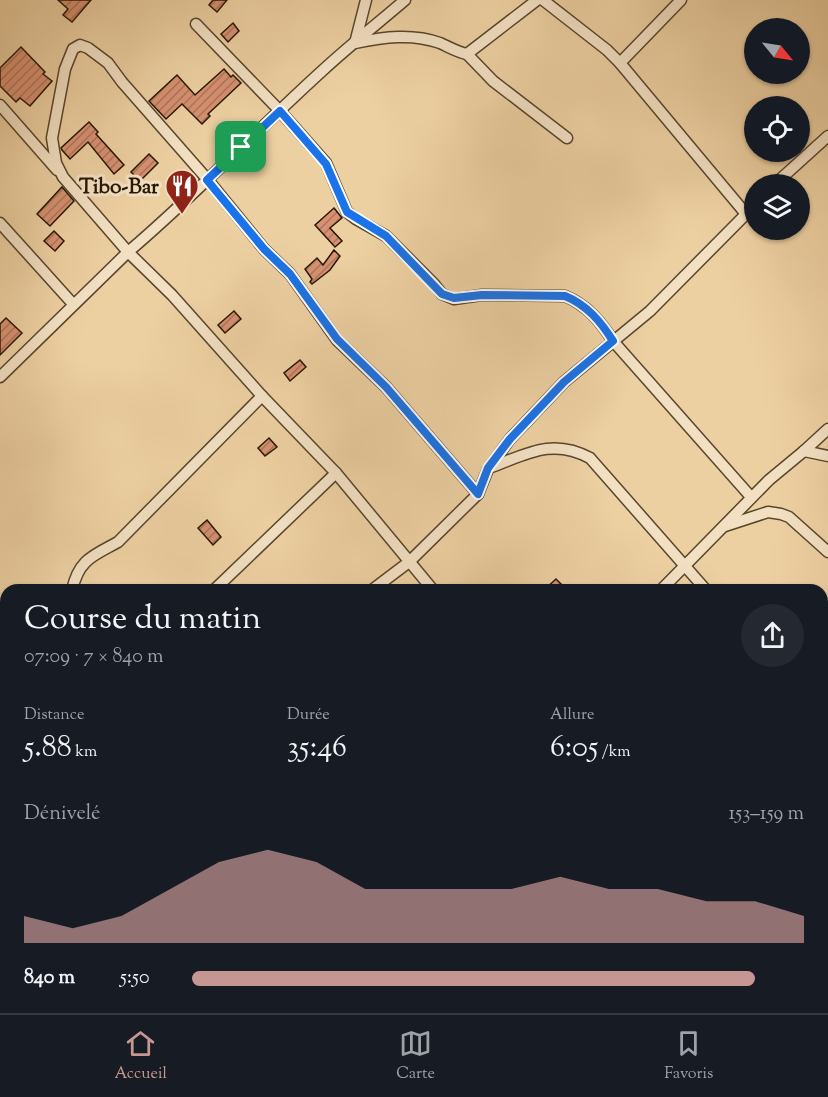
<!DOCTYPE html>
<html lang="fr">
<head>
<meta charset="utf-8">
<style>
	:root { --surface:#171b24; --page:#242831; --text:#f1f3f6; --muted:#9ea1a6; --line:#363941; --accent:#c59692 }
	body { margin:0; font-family:"Sorts Mill Goudy",serif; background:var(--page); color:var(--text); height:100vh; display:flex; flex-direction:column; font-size:22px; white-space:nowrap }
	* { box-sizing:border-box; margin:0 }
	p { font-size:20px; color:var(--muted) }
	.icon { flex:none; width:33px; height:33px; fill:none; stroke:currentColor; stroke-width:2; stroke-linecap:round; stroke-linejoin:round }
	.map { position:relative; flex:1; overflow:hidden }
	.panel { position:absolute; left:0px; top:584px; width:828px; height:430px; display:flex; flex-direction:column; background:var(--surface); border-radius:18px 18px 0 0; box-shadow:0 2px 4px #0004 }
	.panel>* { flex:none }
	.needle { width:39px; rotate:120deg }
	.tools { position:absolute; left:744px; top:18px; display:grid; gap:12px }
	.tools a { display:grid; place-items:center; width:66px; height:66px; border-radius:50%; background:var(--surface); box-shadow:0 2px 4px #0004; font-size:30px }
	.pin { position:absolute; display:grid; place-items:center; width:51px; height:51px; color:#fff; margin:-26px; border-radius:12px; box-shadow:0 3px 9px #0006 }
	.round { display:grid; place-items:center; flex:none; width:63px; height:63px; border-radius:32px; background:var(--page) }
	.headline { display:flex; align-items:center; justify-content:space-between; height:102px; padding:0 24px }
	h1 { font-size:33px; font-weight:600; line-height:45px }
	.figures { display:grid; grid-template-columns:repeat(3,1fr); gap:9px; height:102px; padding:6px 24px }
	.figures div { display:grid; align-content:center }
	.figures b { font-size:30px; font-weight:600 }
	.figures small { font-size:16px; font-weight:400 }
	.figures p { font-size:16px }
	.chart { height:168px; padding:12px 24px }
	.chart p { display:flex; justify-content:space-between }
	.chart svg { width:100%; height:108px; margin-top:6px; fill:var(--accent); opacity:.7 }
	ul { padding:0 24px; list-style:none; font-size:20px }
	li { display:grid; grid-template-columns:96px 72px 1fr; align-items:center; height:45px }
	li i { height:15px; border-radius:8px; background:var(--accent) }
	.dock { display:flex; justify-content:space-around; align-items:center; height:84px; border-top:2px solid var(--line); background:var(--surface); font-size:16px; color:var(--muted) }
	.dock a { display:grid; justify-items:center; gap:3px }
	.dock .on { color:var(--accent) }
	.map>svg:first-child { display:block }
	.building { fill:url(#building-hatch); stroke:#271806; stroke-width:1.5 }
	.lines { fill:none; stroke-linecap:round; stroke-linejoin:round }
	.minor-casing { stroke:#58462d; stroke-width:13 }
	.minor { stroke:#f3e0c3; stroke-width:10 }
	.route-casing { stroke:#fff; stroke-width:12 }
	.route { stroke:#1a73e8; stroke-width:8 }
	.labels { text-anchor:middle; stroke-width:6; stroke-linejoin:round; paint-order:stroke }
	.poi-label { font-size:21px; font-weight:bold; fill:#271806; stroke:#f3e0c3; text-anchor:end }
</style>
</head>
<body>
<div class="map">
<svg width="828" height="1013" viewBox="0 0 828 1013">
	<defs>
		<pattern id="building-hatch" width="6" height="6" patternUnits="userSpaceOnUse" patternTransform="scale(1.5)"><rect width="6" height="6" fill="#d79172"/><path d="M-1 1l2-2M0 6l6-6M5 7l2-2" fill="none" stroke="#ae755c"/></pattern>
	</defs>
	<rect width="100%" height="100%" fill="#edd0a2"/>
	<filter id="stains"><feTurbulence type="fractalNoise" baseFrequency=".00333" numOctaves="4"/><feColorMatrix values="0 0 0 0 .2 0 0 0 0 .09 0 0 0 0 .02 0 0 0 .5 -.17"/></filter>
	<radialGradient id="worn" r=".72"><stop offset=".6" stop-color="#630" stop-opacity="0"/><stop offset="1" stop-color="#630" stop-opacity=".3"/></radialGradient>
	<g class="building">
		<path d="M58 0H91L72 22 63 15 68 9Z"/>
		<path d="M213 0H227L217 12 209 5Z"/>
		<path d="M233 23 239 31 228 42 221 34Z"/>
		<path d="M21 47 45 72 43 74 52 81 30 106 20 98 16 102 0 86V68Z"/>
		<path d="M224 69 231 77 233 75 241 83 208 114 210 116 202 124 182 104 166 119 149 101 177 75 195 95Z"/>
		<path d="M89 122 98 132 96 134 124 165 114 174 88 142 70 159 62 150 61 148Z"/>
		<path d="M149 154 158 163 140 181 131 172Z"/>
		<path d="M62 187 74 201 50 226 37 214Z"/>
		<path d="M334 208 342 218 330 228 342 241 335 247 315 225Z"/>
		<path d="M54 231 64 241 55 251 44 241Z"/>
		<path d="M334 250 340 256 330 270 312 284 310 282 312 279 305 269 317 258 323 265Z"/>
		<path d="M234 311 241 319 225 333 218 325Z"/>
		<path d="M6 318 22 333 0 355V324Z"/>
		<path d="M300 360 306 367 290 381 284 373Z"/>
		<path d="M269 438 277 447 265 456 258 448Z"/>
		<path d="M207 520 221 537 213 545 198 528Z"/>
		<path d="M556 579 567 590H544Z"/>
	</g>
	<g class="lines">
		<g class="minor-casing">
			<g id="minor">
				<path d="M366 0 355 43C384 37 412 33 440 43 449 47 457 52 467 54L537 0"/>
				<path d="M405 0C377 24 349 46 322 71 256 131 195 195 128 252L63 177 56 163 52 138 65 69 73 49 80 45 88 48 108 63 122 82 208 180 264 249 290 274 337 340 386 387 478 494"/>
				<path d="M543 0 607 50 620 63 746 214"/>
				<path d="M196 24 280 111 326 163 347 212 356 219 386 236 434 284 442 294 454 299 482 295 565 296C587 305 601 322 613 341L751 497"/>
				<path d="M467 54 493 81 567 138"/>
				<path d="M620 63 681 0"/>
				<path d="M0 105 57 170"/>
				<path d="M775 184 828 136"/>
				<path d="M0 223 73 304"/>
				<path d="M0 377 128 252 172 295 262 396 336 473 433 590"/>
				<path d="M804 451 828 456"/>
				<path d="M489 468C525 455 552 437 590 458L706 590"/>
				<path d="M725 526 768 512 781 514 789 517 828 552"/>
				<path d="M72 590C79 559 93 556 118 542L262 396"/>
				<path d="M214 590 336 473"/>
				<path d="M372 590 409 562 478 494 488 469 510 439 564 382 650 311 754 206"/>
				<path d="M661 590 769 480 804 451 828 429"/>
				<path d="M0 646 6 651"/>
				<path d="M822 696 828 697"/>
				<path d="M822 733 828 741"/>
				<path d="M0 773H6"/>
				<path d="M822 861 828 866"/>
				<path d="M822 894 828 891"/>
				<path d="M0 934 6 928"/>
				<path d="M822 986 828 979"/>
				<path d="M133 1008 139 1013"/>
				<path d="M268 1008 273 1013"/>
				<path d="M418 1008 423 1013"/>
				<path d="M820 1008 826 1013"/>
				<path d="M231 1013 236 1008"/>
				<path d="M657 1013 662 1008"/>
				<path d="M786 1013 789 1008"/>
			</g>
		</g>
		<use href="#minor" class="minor"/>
	</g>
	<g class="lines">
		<g class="route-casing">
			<path id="route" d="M280 111 326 164 347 212 386 236 442 294 454 298 482 295 565 296C587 305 601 322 613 341L564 382 510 439 488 468 478 494 386 387 337 339 290 274 264 249 207 180Z"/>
		</g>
		<use href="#route" class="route"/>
	</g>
	<defs>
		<g id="restaurant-pin" transform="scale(1.725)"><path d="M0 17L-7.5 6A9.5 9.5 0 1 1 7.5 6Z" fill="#8f2418" stroke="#f3e0c3"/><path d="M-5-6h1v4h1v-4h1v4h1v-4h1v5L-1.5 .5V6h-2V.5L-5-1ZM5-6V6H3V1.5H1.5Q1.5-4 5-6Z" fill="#fff"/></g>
	</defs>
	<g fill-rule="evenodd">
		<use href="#restaurant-pin" x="182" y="186"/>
	</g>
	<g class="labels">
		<g class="poi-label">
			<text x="159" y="193">Tibo-Bar</text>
		</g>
	</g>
	<rect width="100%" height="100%" filter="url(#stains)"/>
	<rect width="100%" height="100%" fill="url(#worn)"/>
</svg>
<div class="tools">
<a><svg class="needle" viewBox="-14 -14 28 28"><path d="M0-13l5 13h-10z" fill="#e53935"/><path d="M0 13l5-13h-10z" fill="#9ea1a6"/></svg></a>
<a><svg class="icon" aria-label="locate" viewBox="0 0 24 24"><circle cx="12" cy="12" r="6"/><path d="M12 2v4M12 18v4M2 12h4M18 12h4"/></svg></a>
<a><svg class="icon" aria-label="layers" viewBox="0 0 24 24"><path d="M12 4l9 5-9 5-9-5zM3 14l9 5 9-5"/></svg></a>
</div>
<div class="pin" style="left:241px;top:147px;background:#1e9e55"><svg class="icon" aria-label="arrive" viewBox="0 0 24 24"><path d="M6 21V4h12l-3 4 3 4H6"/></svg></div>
<section class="panel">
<div class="headline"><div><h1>Course du matin</h1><p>07:09 · 7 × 840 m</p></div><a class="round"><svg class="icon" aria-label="share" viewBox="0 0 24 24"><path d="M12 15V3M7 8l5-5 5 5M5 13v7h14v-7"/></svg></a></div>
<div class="figures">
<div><p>Distance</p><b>5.88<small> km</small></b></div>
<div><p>Durée</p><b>35:46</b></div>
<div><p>Allure</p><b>6:05<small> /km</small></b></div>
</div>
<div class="chart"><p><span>Dénivelé</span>153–159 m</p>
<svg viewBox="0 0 160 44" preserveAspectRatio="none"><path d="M0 44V33L10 38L20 33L30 22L40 11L50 6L60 11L70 22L80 22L90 22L100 22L110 17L120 22L130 22L140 27L150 27L160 33V44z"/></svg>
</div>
<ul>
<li><b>840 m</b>5:50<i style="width:92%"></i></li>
</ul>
</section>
</div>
<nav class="dock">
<a class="on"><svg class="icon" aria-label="home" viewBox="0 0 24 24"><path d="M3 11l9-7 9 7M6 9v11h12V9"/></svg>Accueil</a>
<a><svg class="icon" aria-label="map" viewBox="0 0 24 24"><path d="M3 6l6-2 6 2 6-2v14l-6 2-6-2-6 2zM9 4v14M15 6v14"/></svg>Carte</a>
<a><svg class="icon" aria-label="saved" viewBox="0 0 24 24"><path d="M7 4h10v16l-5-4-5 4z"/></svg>Favoris</a>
</nav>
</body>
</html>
